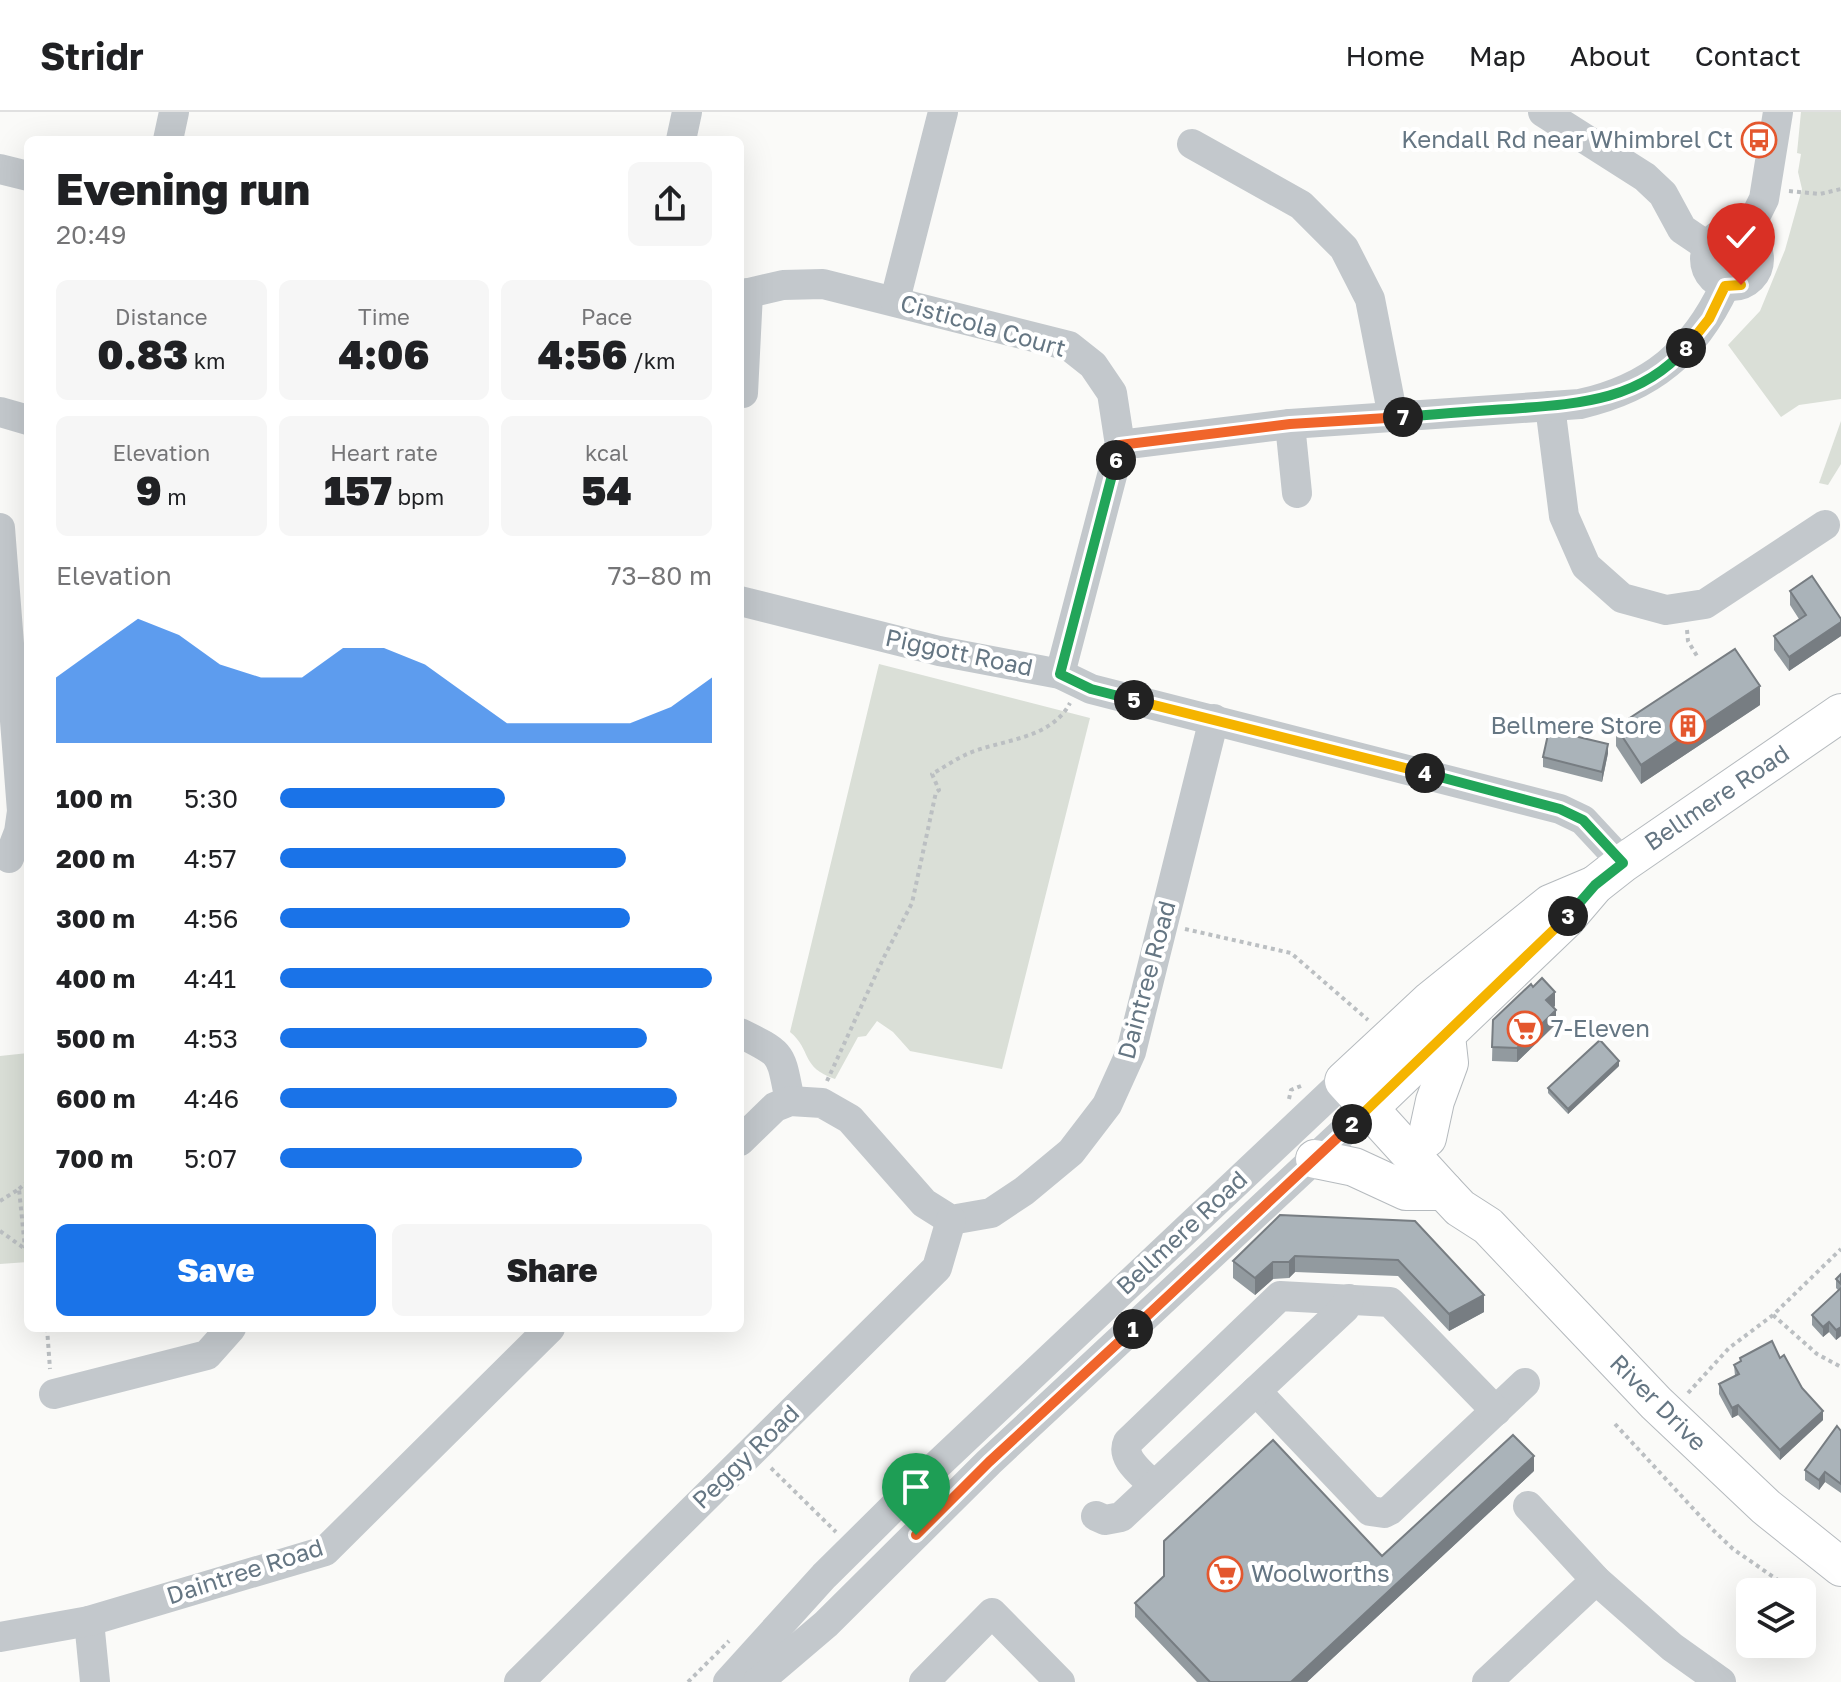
<!DOCTYPE html>
<html lang="en">
<head>
<meta charset="utf-8">
<style>
	:root { --surface:#fff; --page:#f6f6f6; --text:#202124; --muted:#757577; --line:#e0e0e0; --accent:#1a73e8 }
	body { margin:0; font-family:"Golos Text",sans-serif; background:var(--page); color:var(--text); height:100vh; display:flex; flex-direction:column; font-size:30px; white-space:nowrap }
	* { box-sizing:border-box; margin:0 }
	p { font-size:26px; color:var(--muted) }
	.icon { flex:none; width:44px; height:44px; fill:none; stroke:currentColor; stroke-width:2; stroke-linecap:round; stroke-linejoin:round }
	.map { position:relative; flex:1; overflow:hidden }
	.details { position:absolute; left:24px; top:24px; width:720px; height:1196px; display:flex; flex-direction:column; background:var(--surface); border-radius:12px; box-shadow:0 8px 32px #0002 }
	.details>* { flex:none }
	.tools { position:absolute; left:1736px; top:1466px; display:grid; gap:16px }
	.tools a { display:grid; place-items:center; width:80px; height:80px; border-radius:12px; background:var(--surface); box-shadow:0 8px 32px #0002; font-size:40px }
	.pin { position:absolute; display:grid; place-items:center; width:68px; height:68px; color:#fff; margin:-82px -34px; border-radius:50% 50% 50% 0; rotate:-45deg; box-shadow:0 0 8px #0007 }
	.pin .icon { rotate:45deg }
	.km { position:absolute; width:40px; height:40px; margin:-20px; border-radius:50%; background:#222; color:#fff; font-size:22px; line-height:40px; text-align:center }
	.round { display:grid; place-items:center; flex:none; width:84px; height:84px; border-radius:12px; background:var(--page) }
	.head { display:flex; align-items:center; justify-content:space-between; height:136px; padding:0 32px }
	h1 { font-size:44px; font-weight:800; line-height:60px }
	.figures { display:grid; grid-template-columns:repeat(3,1fr); gap:12px; height:136px; padding:8px 32px }
	.figures div { display:grid; align-content:center; border-radius:12px; background:var(--page); text-align:center }
	.figures b { font-size:40px; font-weight:800 }
	.figures small { font-size:22px; font-weight:400 }
	.figures p { font-size:22px }
	.chart { height:224px; padding:16px 32px }
	.chart p { display:flex; justify-content:space-between }
	.chart svg { width:100%; height:144px; margin-top:8px; fill:var(--accent); opacity:.7 }
	.button { display:flex; gap:16px; margin-top:auto; padding:16px 32px }
	.button a { flex:1; height:92px; border-radius:12px; background:var(--accent); color:#fff; font-size:32px; font-weight:800; line-height:92px; text-align:center }
	.button a+a { background:var(--page); color:var(--text) }
	ul { padding:0 32px; list-style:none; font-size:26px }
	li { display:grid; grid-template-columns:128px 96px 1fr; align-items:center; height:60px }
	li i { height:20px; border-radius:10px; background:var(--accent) }
	header { display:flex; align-items:center; gap:48px; box-sizing:border-box; height:112px; padding:0 40px; background:var(--surface); border-bottom:2px solid var(--line) }
	header strong { font-size:38px }
	nav { display:flex; gap:44px; margin-inline-start:auto; font-size:28px }
	.map>svg:first-child { display:block }
	.green { fill:#dadfd7 }
	.lines { fill:none; stroke-linecap:round; stroke-linejoin:round }
	.major-casing { stroke:#b5babe; stroke-width:40 }
	.path { stroke:#bbbfc2; stroke-width:4; stroke-dasharray:4 4; stroke-linecap:butt }
	.minor { stroke:#c3c8cc; stroke-width:30 }
	.major { stroke:#fff; stroke-width:38 }
	.wall { fill:#929a9f }
	.shaded-wall { fill:#777d82 }
	.building { fill:#aab3b9; stroke:#777d82; stroke-width:2 }
	.split-1-casing { stroke:#fff; stroke-width:16 }
	.split-2-casing { stroke:#fff; stroke-width:16 }
	.split-3-casing { stroke:#fff; stroke-width:16 }
	.split-4-casing { stroke:#fff; stroke-width:16 }
	.split-5-casing { stroke:#fff; stroke-width:16 }
	.split-6-casing { stroke:#fff; stroke-width:16 }
	.split-7-casing { stroke:#fff; stroke-width:16 }
	.split-8-casing { stroke:#fff; stroke-width:16 }
	.split-9-casing { stroke:#fff; stroke-width:16 }
	.split-1 { stroke:#f0652b; stroke-width:10 }
	.split-2 { stroke:#f0652b; stroke-width:10 }
	.split-3 { stroke:#f5b400; stroke-width:10 }
	.split-4 { stroke:#22a559; stroke-width:10 }
	.split-5 { stroke:#f5b400; stroke-width:10 }
	.split-6 { stroke:#22a559; stroke-width:10 }
	.split-7 { stroke:#f0652b; stroke-width:10 }
	.split-8 { stroke:#22a559; stroke-width:10 }
	.split-9 { stroke:#f5b400; stroke-width:10 }
	.labels { text-anchor:middle; stroke-width:8; stroke-linejoin:round; paint-order:stroke }
	.poi-label { font-size:24px; fill:#657683; stroke:#fff; text-anchor:end }
	.street-label { font-size:24px; fill:#657683; stroke:#fff }
</style>
</head>
<body>
<header>
<strong>Stridr</strong>
<nav><a>Home</a><a>Map</a><a>About</a><a>Contact</a></nav>
</header>
<div class="map">
<svg width="1841" height="1570" viewBox="0 0 1841 1570">
	<rect width="100%" height="100%" fill="#fafaf8"/>
	<g class="green">
		<path d="M1801 0H1841V287L1799 293 1781 305 1728 233 1760 199 1785 138 1802 77 1798 60 1801 42 1797 41Z"/>
		<path d="M1841 309V352L1828 373 1819 371Z"/>
		<path d="M879 552 1090 606 1002 957 910 939 893 920 877 909 866 924 858 925 835 967C800 955 812 938 790 920Z"/>
		<path d="M28 941V1150L0 1152V944Z"/>
	</g>
	<g class="lines">
		<g class="major-casing">
			<g id="major">
				<path d="M1595 773 1550 792 1431 888 1344 969 1444 1079 1460 1096 1488 1114 1656 1291 1766 1395 1841 1455"/>
				<path d="M1369 996 1566 807 1595 773 1623 751 1841 601"/>
				<path d="M1427 1026 1435 989 1449 951 1446 924"/>
				<path d="M1315 1047 1354 1055 1406 1079H1444"/>
			</g>
		</g>
		<g class="path">
			<path d="M1789 79 1820 82 1841 77"/>
			<path d="M1687 518 1688 529 1697 544"/>
			<path d="M1185 817 1291 841 1368 908"/>
			<path d="M827 969 883 847 912 791 936 680 939 678 932 662C943 656 954 648 965 643 999 627 1050 629 1070 591"/>
			<path d="M1289 987 1291 978 1301 974"/>
			<path d="M19 1077 28 1069"/>
			<path d="M0 1089 19 1077 25 1136"/>
			<path d="M0 1119 28 1139"/>
			<path d="M1773 1203 1817 1242 1841 1255"/>
			<path d="M47 1216 50 1257"/>
			<path d="M1688 1281 1729 1236 1773 1203 1841 1137"/>
			<path d="M1615 1312 1712 1417 1733 1437 1785 1473"/>
			<path d="M771 1356 836 1420"/>
			<path d="M688 1570 729 1529"/>
		</g>
		<g class="minor">
			<path d="M1543 0 1645 65 1663 82 1682 117 1707 134"/>
			<path d="M168 28 174 0"/>
			<path d="M681 28 687 0"/>
			<path d="M1192 32 1301 93 1344 136 1370 187 1393 305"/>
			<path d="M0 57 28 64"/>
			<circle cx="1732" cy="147" r="27"/>
			<path d="M1746 123 1764 87 1778 0"/>
			<path d="M740 183 783 173 823 172 1069 234 1093 253 1112 281 1120 333 1060 562"/>
			<path d="M895 188 943 0"/>
			<path d="M743 281 748 181"/>
			<path d="M1550 294 1564 404 1586 454 1622 486 1666 498 1705 492 1825 413"/>
			<path d="M0 300 28 308"/>
			<path d="M1290 312 1297 381"/>
			<path d="M1120 333 1290 312 1580 292C1651 276 1694 240 1725 174"/>
			<path d="M0 416 22 699 19 720 9 746"/>
			<path d="M740 489 939 539 1060 562 1091 577 1560 697 1583 708 1623 751"/>
			<path d="M740 921C785 943 780 941 790 989"/>
			<path d="M740 1029 775 995 790 989 822 991 850 1007 924 1091 951 1108 991 1101 1024 1079 1071 1040 1107 993 1131 940 1214 607"/>
			<path d="M1256 1279 1370 1399 1384 1401 1390 1398 1525 1271"/>
			<path d="M54 1282 207 1243 231 1216"/>
			<path d="M1154 1374C1143 1362 1120 1347 1128 1330L1280 1184 1390 1190 1496 1299"/>
			<path d="M1528 1394 1596 1468 1672 1535 1721 1570"/>
			<path d="M1096 1404 1105 1408 1121 1405 1345 1196 1349 1187"/>
			<path d="M89 1509 95 1570"/>
			<path d="M0 1525 89 1509 325 1439 550 1216"/>
			<path d="M519 1570 937 1156 951 1108"/>
			<path d="M728 1570 824 1464 918 1371 1344 969"/>
			<path d="M758 1570 826 1512 989 1350 1369 996"/>
			<path d="M924 1570 992 1501 1060 1570"/>
			<path d="M1487 1570 1596 1468"/>
		</g>
		<use href="#major" class="major"/>
	</g>
	<g class="wall">
		<path d="M1790 479 1841 507V524L1789 559 1774 538V524L1799 507 1790 493Z"/>
		<path d="M1760 593 1641 672 1616 634V615Z"/>
		<path d="M1608 641 1602 670 1543 655V645Z"/>
		<path d="M1555 894 1554 895 1556 912 1517 950 1492 949 1493 908Z"/>
		<path d="M1619 954 1568 1002 1548 981V976Z"/>
		<path d="M1415 1109 1484 1200 1449 1219 1398 1164 1295 1160 1289 1166 1273 1167 1255 1183 1233 1166V1149Z"/>
		<path d="M1841 1162V1224L1836 1228 1829 1220 1823 1225 1812 1213V1203L1838 1178 1836 1176V1167Z"/>
		<path d="M1740 1246H1780L1823 1308 1780 1348 1738 1303 1732 1306 1719 1282V1272L1735 1264 1734 1253 1740 1250Z"/>
		<path d="M1841 1319V1381L1825 1370 1819 1378 1805 1368V1358Z"/>
		<path d="M1534 1359 1307 1570H1197L1135 1505V1491L1382 1444Z"/>
	</g>
	<g class="shaded-wall">
		<path d="M1841 510V524L1789 559V545Z"/>
		<path d="M1760 574V593L1641 672V653Z"/>
		<path d="M1608 632V641L1602 670V660Z"/>
		<path d="M1555 880V894L1546 902V888Z"/>
		<path d="M1556 898V912L1517 950V936Z"/>
		<path d="M1619 949V954L1568 1002V997Z"/>
		<path d="M1295 1144V1160L1289 1166V1150Z"/>
		<path d="M1273 1150V1167L1255 1183V1166Z"/>
		<path d="M1484 1183V1200L1449 1219V1202Z"/>
		<path d="M1829 1210V1220L1823 1225V1215Z"/>
		<path d="M1841 1215V1224L1836 1228V1218Z"/>
		<path d="M1738 1293V1303L1732 1306V1296Z"/>
		<path d="M1823 1299V1308L1780 1348V1338Z"/>
		<path d="M1534 1344V1359L1307 1570H1291Z"/>
		<path d="M1825 1360V1370L1819 1378V1368Z"/>
	</g>
	<g class="building">
		<path d="M1812 464 1841 507V510L1789 545 1774 524 1806 503 1790 479Z"/>
		<path d="M1735 537 1760 574 1641 653 1616 615Z"/>
		<path d="M1549 618 1608 632 1602 660 1543 645Z"/>
		<path d="M1542 866 1555 880 1546 888 1556 898 1517 936 1492 935 1493 908 1531 872 1533 875Z"/>
		<path d="M1600 928 1619 949 1568 997 1548 976Z"/>
		<path d="M1280 1103 1415 1109 1484 1183 1449 1202 1398 1148 1295 1144 1289 1150H1273L1255 1166 1233 1149Z"/>
		<path d="M1841 1162V1172L1836 1167Z"/>
		<path d="M1841 1176V1215L1836 1218 1829 1210 1823 1215 1812 1203Z"/>
		<path d="M1772 1229 1780 1246 1784 1243 1802 1276 1823 1299 1780 1338 1738 1293 1732 1296 1719 1272 1739 1262 1734 1253 1741 1249 1740 1246Z"/>
		<path d="M1837 1314 1841 1319V1372L1825 1360 1819 1368 1805 1358Z"/>
		<path d="M1513 1323 1534 1344 1291 1570H1210L1135 1491 1164 1464V1429L1273 1328 1382 1444Z"/>
	</g>
	<g class="lines">
		<g class="split-1-casing">
			<path id="split-1" d="M916 1423 989 1350 1133 1217"/>
		</g>
		<g class="split-2-casing">
			<path id="split-2" d="M1133 1217 1352 1012"/>
		</g>
		<g class="split-3-casing">
			<path id="split-3" d="M1352 1012 1568 804"/>
		</g>
		<g class="split-4-casing">
			<path id="split-4" d="M1425 661 1560 697 1583 708 1623 751 1595 773 1568 804"/>
		</g>
		<g class="split-5-casing">
			<path id="split-5" d="M1134 588 1425 661"/>
		</g>
		<g class="split-6-casing">
			<path id="split-6" d="M1116 348 1060 562 1091 577 1134 588"/>
		</g>
		<g class="split-7-casing">
			<path id="split-7" d="M1116 348 1120 333 1290 312 1403 305"/>
		</g>
		<g class="split-8-casing">
			<path id="split-8" d="M1403 305C1438 302 1473 299 1509 297 1575 292 1639 290 1686 236"/>
		</g>
		<g class="split-9-casing">
			<path id="split-9" d="M1686 236 1709 207 1725 174 1741 173"/>
		</g>
		<use href="#split-1" class="split-1"/>
		<use href="#split-2" class="split-2"/>
		<use href="#split-3" class="split-3"/>
		<use href="#split-4" class="split-4"/>
		<use href="#split-5" class="split-5"/>
		<use href="#split-6" class="split-6"/>
		<use href="#split-7" class="split-7"/>
		<use href="#split-8" class="split-8"/>
		<use href="#split-9" class="split-9"/>
	</g>
	<defs>
		<g id="bus-ring" transform="scale(1.8)"><circle r="9.5" fill="#fff" stroke="#e4572e" stroke-width="1.5"/><path d="M-5-6H5V4H4V6H2V4H-2V6H-4V4H-5ZM-3.5-4V0h7V-4ZM-3.5 1.2v1.5H-2V1.2ZM2 1.2v1.5H3.5V1.2Z" fill="#e4572e"/></g>
		<g id="building-ring" transform="scale(1.8)"><circle r="9.5" fill="#fff" stroke="#e4572e" stroke-width="1.5"/><path d="M-4-6H4V6H1V3H-1V6H-4ZM-2.5-4.3h1.7v1.8h-1.7ZM.8-4.3h1.7v1.8H.8ZM-2.5-1h1.7V.8h-1.7ZM.8-1h1.7V.8H.8Z" fill="#e4572e"/></g>
		<g id="supermarket-ring" transform="scale(1.8)"><circle r="9.5" fill="#fff" stroke="#e4572e" stroke-width="1.5"/><path d="M-6-5.5h2.5l.6 2H6L4.5 2H-2.5L-4.4-4H-6ZM-1.5 3.2a1.3 1.3 0 1 0 .1 0ZM3 3.2a1.3 1.3 0 1 0 .1 0Z" fill="#e4572e"/></g>
	</defs>
	<g fill-rule="evenodd">
		<use href="#bus-ring" x="1759" y="28"/>
		<use href="#building-ring" x="1688" y="614"/>
		<use href="#supermarket-ring" x="1525" y="917"/>
		<use href="#supermarket-ring" x="1225" y="1462"/>
	</g>
	<g class="labels">
		<g class="poi-label">
			<text x="1733" y="36">Kendall Rd near Whimbrel Ct</text>
			<text x="1662" y="622">Bellmere Store</text>
			<text x="1551" y="925" text-anchor="start">7-Eleven</text>
			<text x="1251" y="1470" text-anchor="start">Woolworths</text>
		</g>
		<g class="street-label">
			<text transform="translate(983 214) rotate(16)" y="8">Cisticola Court</text>
			<text transform="translate(959 541) rotate(12)" y="8">Piggott Road</text>
			<text transform="translate(1717 686) rotate(-34)" y="8">Bellmere Road</text>
			<text transform="translate(1147 868) rotate(-75)" y="8">Daintree Road</text>
			<text transform="translate(1182 1121) rotate(-43)" y="8">Bellmere Road</text>
			<text transform="translate(1658 1291) rotate(45)" y="8">River Drive</text>
			<text transform="translate(746 1345) rotate(-44)" y="8">Peggy Road</text>
			<text transform="translate(245 1460) rotate(-18)" y="8">Daintree Road</text>
		</g>
	</g>
</svg>
<div class="tools">
<a><svg class="icon" aria-label="layers" viewBox="0 0 24 24"><path d="M12 4l9 5-9 5-9-5zM3 14l9 5 9-5"/></svg></a>
</div>
<div class="pin" style="left:916px;top:1423px;background:#1e9e55"><svg class="icon" aria-label="arrive" viewBox="0 0 24 24"><path d="M6 21V4h12l-3 4 3 4H6"/></svg></div>
<div class="pin" style="left:1741px;top:173px;background:#d93025"><svg class="icon" aria-label="check" viewBox="0 0 24 24"><path d="M5 12l5 5 9-10"/></svg></div>
<b class="km" style="left:1133px;top:1217px">1</b>
<b class="km" style="left:1352px;top:1012px">2</b>
<b class="km" style="left:1568px;top:804px">3</b>
<b class="km" style="left:1425px;top:661px">4</b>
<b class="km" style="left:1134px;top:588px">5</b>
<b class="km" style="left:1116px;top:348px">6</b>
<b class="km" style="left:1403px;top:305px">7</b>
<b class="km" style="left:1686px;top:236px">8</b>
<section class="details">
<div class="head"><div><h1>Evening run</h1><p>20:49</p></div><a class="round"><svg class="icon" aria-label="share" viewBox="0 0 24 24"><path d="M12 15V3M7 8l5-5 5 5M5 13v7h14v-7"/></svg></a></div>
<div class="figures">
<div><p>Distance</p><b>0.83<small> km</small></b></div>
<div><p>Time</p><b>4:06</b></div>
<div><p>Pace</p><b>4:56<small> /km</small></b></div>
</div>
<div class="figures">
<div><p>Elevation</p><b>9<small> m</small></b></div>
<div><p>Heart rate</p><b>157<small> bpm</small></b></div>
<div><p>kcal</p><b>54</b></div>
</div>
<div class="chart"><p><span>Elevation</span>73–80 m</p>
<svg viewBox="0 0 160 44" preserveAspectRatio="none"><path d="M0 44V24L10 15L20 6L30 11L40 20L50 24L60 24L70 15L80 15L90 20L100 29L110 38L120 38L130 38L140 38L150 33L160 24V44z"/></svg>
</div>
<ul>
<li><b>100 m</b>5:30<i style="width:52%"></i></li>
<li><b>200 m</b>4:57<i style="width:80%"></i></li>
<li><b>300 m</b>4:56<i style="width:81%"></i></li>
<li><b>400 m</b>4:41<i style="width:100%"></i></li>
<li><b>500 m</b>4:53<i style="width:85%"></i></li>
<li><b>600 m</b>4:46<i style="width:92%"></i></li>
<li><b>700 m</b>5:07<i style="width:70%"></i></li>
</ul>
<div class="button"><a>Save</a><a>Share</a></div>
</section>
</div>
</body>
</html>
